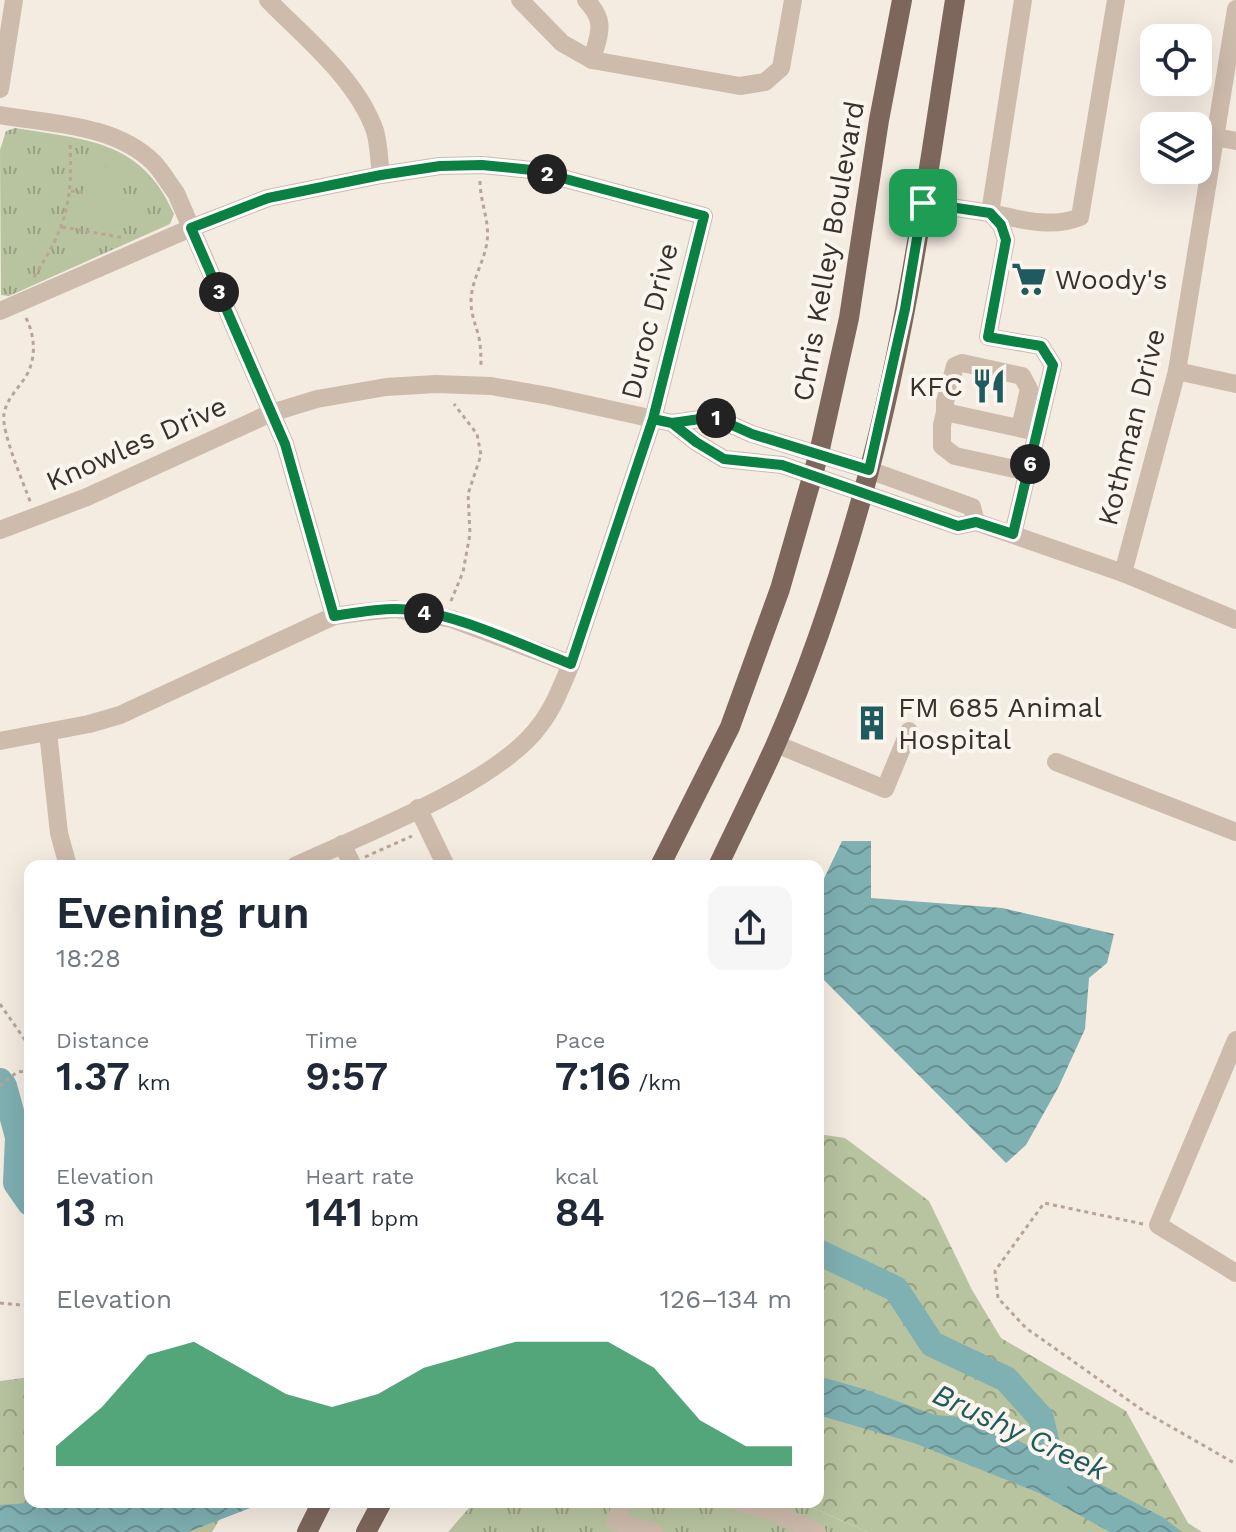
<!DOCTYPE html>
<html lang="en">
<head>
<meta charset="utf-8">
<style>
	:root { --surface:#fff; --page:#f6f6f7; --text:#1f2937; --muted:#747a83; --accent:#0b8043 }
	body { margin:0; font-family:"Work Sans",sans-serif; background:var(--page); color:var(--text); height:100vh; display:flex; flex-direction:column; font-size:30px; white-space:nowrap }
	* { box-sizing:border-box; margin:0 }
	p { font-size:26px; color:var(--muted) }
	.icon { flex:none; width:44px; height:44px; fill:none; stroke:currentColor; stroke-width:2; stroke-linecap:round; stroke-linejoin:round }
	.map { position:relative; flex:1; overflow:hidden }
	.panel { position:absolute; left:24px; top:860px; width:800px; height:648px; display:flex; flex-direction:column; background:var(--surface); border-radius:16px; box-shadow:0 8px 32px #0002 }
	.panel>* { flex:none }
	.tools { position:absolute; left:1140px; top:24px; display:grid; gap:16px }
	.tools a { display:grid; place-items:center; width:72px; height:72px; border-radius:16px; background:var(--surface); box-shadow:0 8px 32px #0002; font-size:40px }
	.pin { position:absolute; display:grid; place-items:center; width:68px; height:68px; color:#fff; margin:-34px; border-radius:16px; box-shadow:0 4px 12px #0006 }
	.km { position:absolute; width:40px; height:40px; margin:-20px; border-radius:50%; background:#222; color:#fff; font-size:22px; line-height:40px; text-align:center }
	.round { display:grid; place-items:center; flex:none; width:84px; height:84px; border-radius:16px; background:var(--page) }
	.head { display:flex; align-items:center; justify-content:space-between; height:136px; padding:0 32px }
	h1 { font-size:44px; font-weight:600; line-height:60px }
	.metrics { display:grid; grid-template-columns:repeat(3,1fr); gap:12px; height:136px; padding:8px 32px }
	.metrics div { display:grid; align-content:center }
	.metrics b { font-size:40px; font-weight:600 }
	.metrics small { font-size:22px; font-weight:400 }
	.metrics p { font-size:22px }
	.chart { height:224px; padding:16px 32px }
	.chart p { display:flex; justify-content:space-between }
	.chart svg { width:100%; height:144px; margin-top:8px; fill:var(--accent); opacity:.7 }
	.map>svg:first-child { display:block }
	.grass { fill:url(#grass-tufts) }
	.forest { fill:url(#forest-crowns) }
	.pitch { fill:#b8c4a0 }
	.water { fill:url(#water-waves) }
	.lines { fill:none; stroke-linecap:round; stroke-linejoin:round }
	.river { stroke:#7fb0b2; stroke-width:26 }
	.path { stroke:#b9a596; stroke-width:3; stroke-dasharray:4 4; stroke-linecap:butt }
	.minor { stroke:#cdbbac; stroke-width:18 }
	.major { stroke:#7d675c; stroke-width:20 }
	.route-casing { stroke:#fff; stroke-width:16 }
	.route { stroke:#0b8043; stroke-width:10 }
	.labels { text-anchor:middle; stroke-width:8; stroke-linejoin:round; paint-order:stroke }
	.street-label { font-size:28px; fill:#3b302b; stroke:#fbf5ee }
	.poi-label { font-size:28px; fill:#3b302b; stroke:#fbf5ee; text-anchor:start }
	.water-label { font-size:30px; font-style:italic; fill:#1f5a5e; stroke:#fbf5ee }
</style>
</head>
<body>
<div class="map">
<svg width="1236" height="1532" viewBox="0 0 1236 1532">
	<defs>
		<pattern id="grass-tufts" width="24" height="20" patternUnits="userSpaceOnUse" patternTransform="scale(2)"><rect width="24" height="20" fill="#b8c4a0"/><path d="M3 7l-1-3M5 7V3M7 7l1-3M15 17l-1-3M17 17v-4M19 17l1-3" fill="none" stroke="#97a083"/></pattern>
		<pattern id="forest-crowns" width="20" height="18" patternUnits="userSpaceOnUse" patternTransform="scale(2)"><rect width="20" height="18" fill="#b8c4a0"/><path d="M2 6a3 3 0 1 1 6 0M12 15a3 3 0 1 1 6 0" fill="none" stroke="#97a083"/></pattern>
		<pattern id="water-waves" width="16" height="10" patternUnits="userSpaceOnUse" patternTransform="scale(2)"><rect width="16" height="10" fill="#7fb0b2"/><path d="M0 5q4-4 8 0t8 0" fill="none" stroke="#699091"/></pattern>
	</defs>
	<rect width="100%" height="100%" fill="#f4ebe1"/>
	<g class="grass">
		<path d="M15 128C86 140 141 139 174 214L170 224 9 296 1 295 0 150 6 131Z"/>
		<path d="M494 1502H799L868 1532H448L469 1508Z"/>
	</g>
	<g class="forest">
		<path d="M818 1134 845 1138 929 1201 972 1290 1001 1338 1126 1411 1188 1523 1202 1532H868L799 1502H818Z"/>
		<path d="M30 1377V1502H230L212 1532H0V1381Z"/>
	</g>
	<path class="pitch" d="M89 164 125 169 115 227 80 221Z"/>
	<g class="water">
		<path d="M842 841H871V898L1002 908 1114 934 1107 963 1089 978 1085 1029 1059 1086 1026 1145 1006 1163 818 974V891Z"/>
		<path d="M818 1376 864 1389 935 1415 976 1418 1164 1518 1182 1532H1110L1039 1493 914 1443 818 1415Z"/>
		<path d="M42 1502H266L188 1532H0V1505Z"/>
	</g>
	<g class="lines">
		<g class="river">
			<path d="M0 1081 4 1086 18 1137 16 1183 30 1203"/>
			<path d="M818 1252 896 1289 932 1344 1006 1379 1041 1418 1055 1482"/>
		</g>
		<g class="path">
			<path d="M480 181C480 202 490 221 487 242 484 263 471 280 471 302 471 315 476 325 479 338 481 348 481 358 481 369"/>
			<path d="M71 191 84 193"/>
			<path d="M62 227 125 238"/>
			<path d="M34 277C66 227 73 202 70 142"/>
			<path d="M26 318C36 338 37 363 22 382 15 392 6 401 4 414 1 432 24 484 31 504"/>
			<path d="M451 601 463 572 470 534 468 494 481 455 477 434 454 404"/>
			<path d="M365 857 412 836"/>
			<path d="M0 1004 25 1040 30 1043"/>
			<path d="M0 1086 17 1072 30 1071"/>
			<path d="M1143 1224 1044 1203 995 1271 998 1298 1026 1328 1145 1412 1236 1464"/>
			<path d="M0 1303 30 1306"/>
		</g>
		<g class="minor">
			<path d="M268 0C305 38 357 79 375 131 379 144 379 161 381 175"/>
			<path d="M520 0 562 43 592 60 740 86 765 82 781 68 793 0"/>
			<path d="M586 0C607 22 599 33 592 60"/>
			<path d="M1023 0 990 213C1019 219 1051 229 1080 217L1116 0"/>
			<path d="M0 89 14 0"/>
			<path d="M0 115C51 124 114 124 153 162 162 171 168 183 176 193L285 444 334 616"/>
			<path d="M1215 137 1236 141"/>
			<path d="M923 203 990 213 1001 225 1006 240 988 337 1041 346 1053 365 1013 534"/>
			<path d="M0 311 191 228 268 198 381 175 440 166 482 165 532 170 704 216 653 419 571 664C562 685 554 707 540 725 499 783 361 835 295 866"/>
			<path d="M1177 371 1236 384"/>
			<path d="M945 412V402L955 366 962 363 1022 376 1029 389 1020 428"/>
			<path d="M672 423 696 442 724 459 782 465 958 526 976 522 1123 573 1236 620"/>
			<path d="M1028 472 955 456 942 446V425L945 412 1037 432"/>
			<path d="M0 530 87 497 271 413 317 399 386 387 436 384 491 386 549 396 672 423 714 417 752 434 869 470 972 507 976 522"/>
			<path d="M1123 573 1177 371 1236 9"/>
			<path d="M48 732 59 833 68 866"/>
			<path d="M0 741 89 724 120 715 334 616 363 612 395 609 452 619 571 664"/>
			<path d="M776 744 885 789 909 731"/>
			<path d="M1056 762 1236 832"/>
			<path d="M418 808 446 866"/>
			<path d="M342 844 353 866"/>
			<path d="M1236 1040 1158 1225 1236 1273"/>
			<path d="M623 1502 615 1521 654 1532"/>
			<path d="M736 1502 771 1511 817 1532"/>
		</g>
		<g class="major">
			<path d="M660 866 730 727 780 589 819 453 849 318 879 120 902 0"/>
			<path d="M718 866C737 826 757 786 775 746 814 658 844 564 869 471 910 317 930 157 955 0"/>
			<path d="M307 1532 322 1502"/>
			<path d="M366 1532 382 1502"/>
		</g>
	</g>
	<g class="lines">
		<g class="route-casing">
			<path id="route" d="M923 203 905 309 869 470 752 434 714 417 672 423 653 419 704 216 532 170 482 165 440 166 381 175 268 198 191 228 285 444 334 616C354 613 375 609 395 609 449 609 520 645 571 664L653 419 672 423 696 442 724 459 782 465 958 526 976 522 1013 534 1053 365 1041 346 988 337 1006 240 1001 225 990 213 923 203"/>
		</g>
		<use href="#route" class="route"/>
	</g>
	<defs>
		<g id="supermarket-bare" transform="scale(2.76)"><path d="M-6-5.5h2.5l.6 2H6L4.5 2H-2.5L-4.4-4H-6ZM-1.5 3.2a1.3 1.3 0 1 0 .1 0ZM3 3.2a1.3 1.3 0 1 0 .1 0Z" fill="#1f5a5e" stroke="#fbf5ee" stroke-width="2.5" paint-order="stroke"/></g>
		<g id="restaurant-bare" transform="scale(2.76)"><path d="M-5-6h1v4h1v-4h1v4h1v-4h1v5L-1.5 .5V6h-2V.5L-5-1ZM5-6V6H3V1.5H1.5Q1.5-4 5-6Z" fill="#1f5a5e" stroke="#fbf5ee" stroke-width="2.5" paint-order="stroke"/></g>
		<g id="building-bare" transform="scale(2.76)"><path d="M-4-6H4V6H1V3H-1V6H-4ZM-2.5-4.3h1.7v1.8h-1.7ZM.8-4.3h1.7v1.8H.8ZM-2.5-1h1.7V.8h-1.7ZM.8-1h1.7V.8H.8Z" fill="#1f5a5e" stroke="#fbf5ee" stroke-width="2.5" paint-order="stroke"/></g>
	</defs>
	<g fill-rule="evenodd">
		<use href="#supermarket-bare" x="1029" y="279"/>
		<use href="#restaurant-bare" x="989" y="386"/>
		<use href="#building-bare" x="872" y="723"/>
	</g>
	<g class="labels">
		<g class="street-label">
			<text transform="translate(828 251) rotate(-80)" y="10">Chris Kelley Boulevard</text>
			<text transform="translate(649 321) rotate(-76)" y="10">Duroc Drive</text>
			<text transform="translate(1131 427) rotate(-76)" y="10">Kothman Drive</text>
			<text transform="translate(136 443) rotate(-24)" y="10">Knowles Drive</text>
		</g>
		<g class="poi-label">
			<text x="1055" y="289">Woody's</text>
			<text x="963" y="396" text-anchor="end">KFC</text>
			<text x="898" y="717">FM 685 Animal<tspan x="898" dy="32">Hospital</tspan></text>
		</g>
		<g class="water-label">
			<text transform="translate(1020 1432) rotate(25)" y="10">Brushy Creek</text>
		</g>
	</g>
</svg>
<div class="tools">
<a><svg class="icon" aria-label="locate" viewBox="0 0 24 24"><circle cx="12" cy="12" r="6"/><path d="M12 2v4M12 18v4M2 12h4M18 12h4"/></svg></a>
<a><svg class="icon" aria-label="layers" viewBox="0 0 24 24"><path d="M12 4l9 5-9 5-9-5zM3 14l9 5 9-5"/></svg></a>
</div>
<div class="pin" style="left:923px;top:203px;background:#1e9e55"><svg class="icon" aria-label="arrive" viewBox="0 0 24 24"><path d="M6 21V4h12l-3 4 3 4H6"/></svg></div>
<b class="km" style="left:716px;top:418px">1</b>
<b class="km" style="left:547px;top:174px">2</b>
<b class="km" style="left:219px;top:292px">3</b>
<b class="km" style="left:424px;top:613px">4</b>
<b class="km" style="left:1030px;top:464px">6</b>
<section class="panel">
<div class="head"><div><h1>Evening run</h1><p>18:28</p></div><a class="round"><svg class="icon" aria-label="share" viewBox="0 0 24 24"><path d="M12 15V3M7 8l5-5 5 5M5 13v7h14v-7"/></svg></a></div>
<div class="metrics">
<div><p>Distance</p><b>1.37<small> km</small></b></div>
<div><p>Time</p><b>9:57</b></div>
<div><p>Pace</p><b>7:16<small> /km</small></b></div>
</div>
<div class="metrics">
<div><p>Elevation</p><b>13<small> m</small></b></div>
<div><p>Heart rate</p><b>141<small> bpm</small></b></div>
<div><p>kcal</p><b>84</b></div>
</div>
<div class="chart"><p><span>Elevation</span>126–134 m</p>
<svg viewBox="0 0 160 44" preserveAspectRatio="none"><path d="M0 44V38L10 26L20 10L30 6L40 14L50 22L60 26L70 22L80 14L90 10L100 6L110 6L120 6L130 14L140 30L150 38L160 38V44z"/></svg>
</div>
</section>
</div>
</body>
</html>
